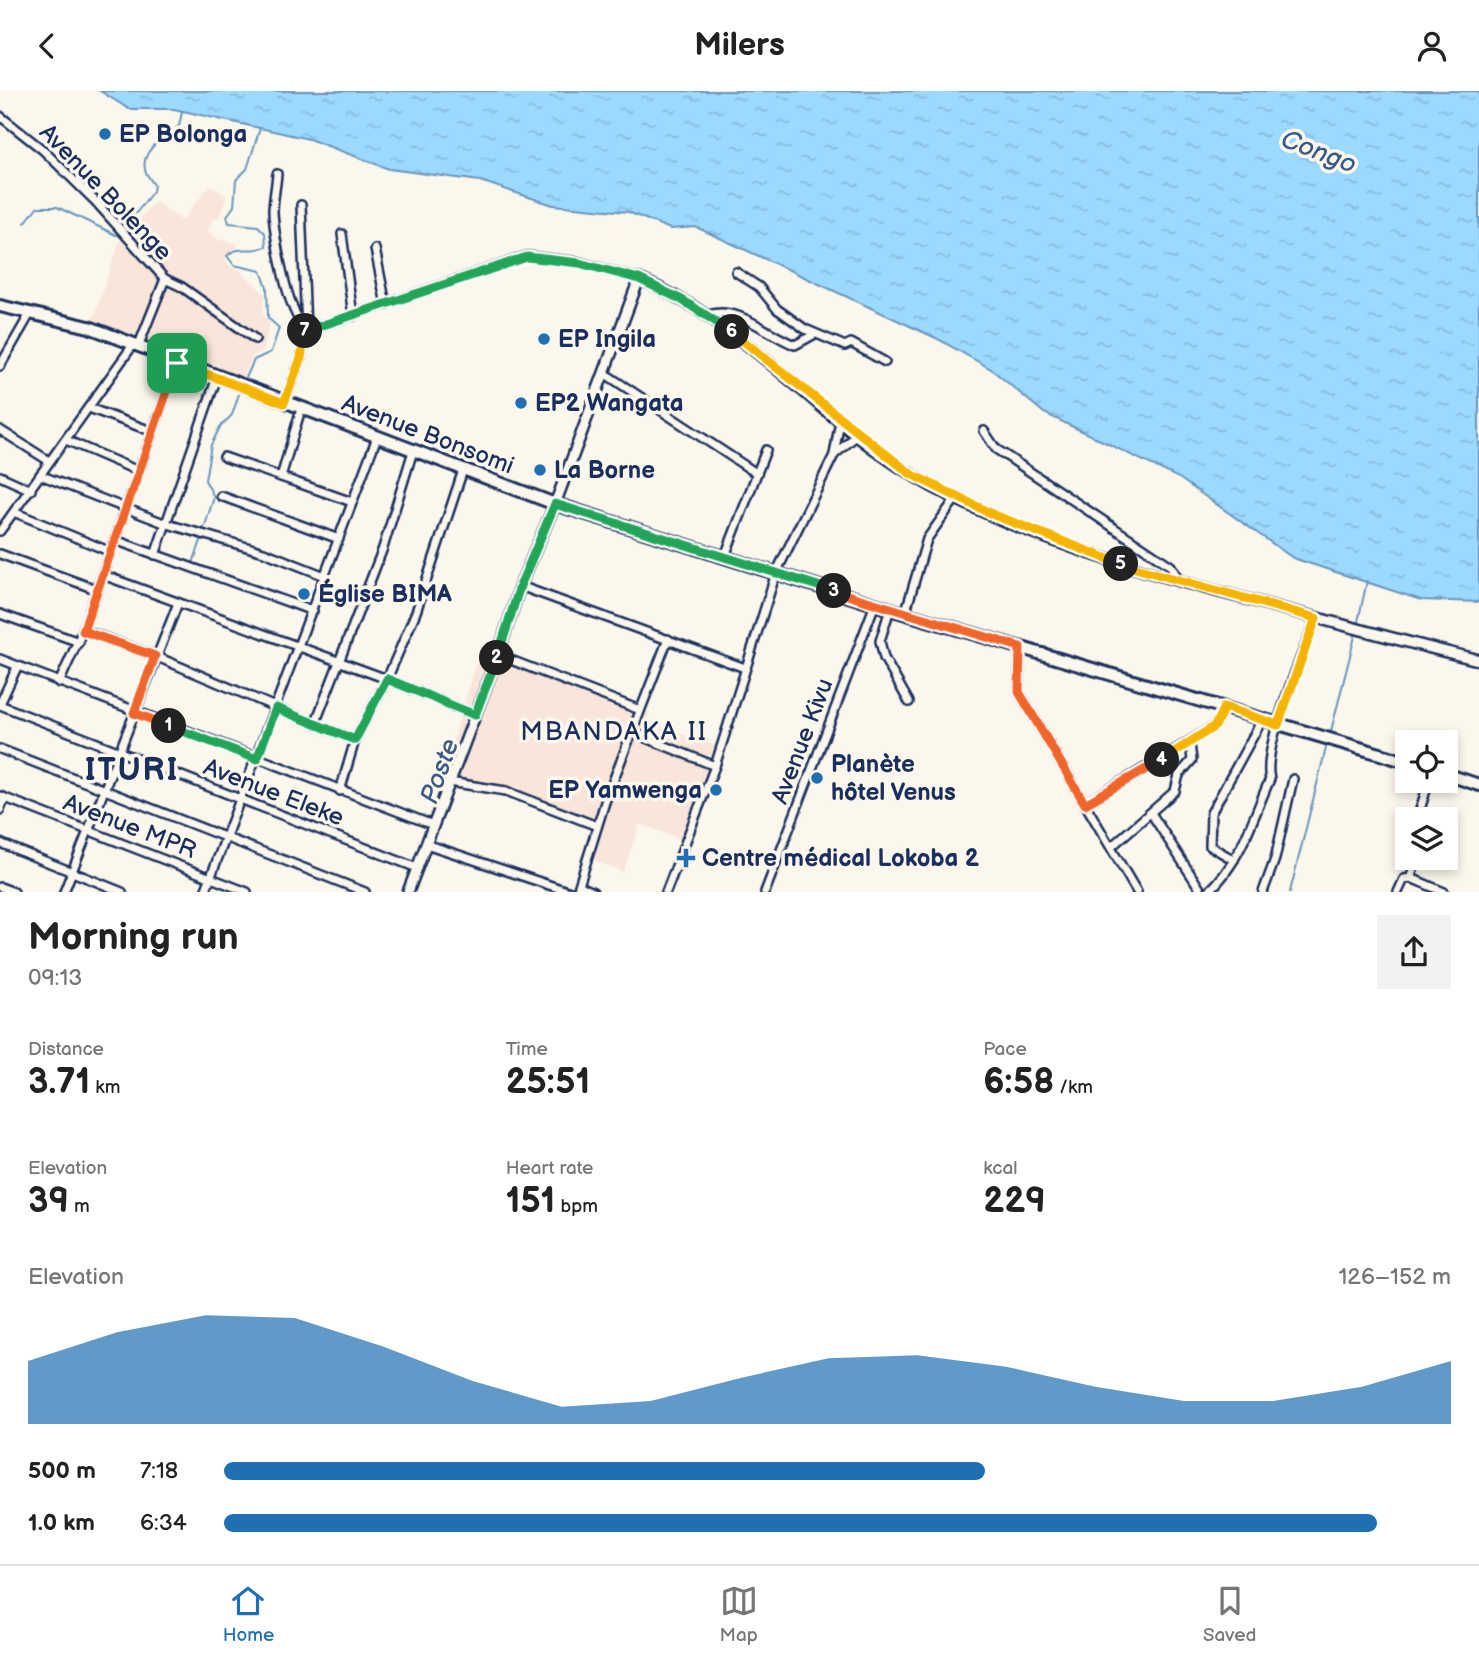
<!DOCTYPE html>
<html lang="en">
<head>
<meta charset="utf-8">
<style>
	:root { --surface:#fff; --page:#f2f2f2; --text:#222; --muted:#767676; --line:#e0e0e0; --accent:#1f6fb2 }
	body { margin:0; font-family:"Balsamiq Sans",sans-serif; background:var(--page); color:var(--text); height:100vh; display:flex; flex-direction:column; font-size:26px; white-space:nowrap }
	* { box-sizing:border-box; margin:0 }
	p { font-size:23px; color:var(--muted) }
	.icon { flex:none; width:38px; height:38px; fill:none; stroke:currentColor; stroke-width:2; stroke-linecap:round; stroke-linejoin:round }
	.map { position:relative; height:801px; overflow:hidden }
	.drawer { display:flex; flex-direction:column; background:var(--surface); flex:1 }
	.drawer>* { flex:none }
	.controls { position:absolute; left:1395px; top:639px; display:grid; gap:14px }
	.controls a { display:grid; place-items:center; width:63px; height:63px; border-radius:0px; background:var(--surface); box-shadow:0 4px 10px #0003; font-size:35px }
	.pin { position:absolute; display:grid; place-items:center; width:60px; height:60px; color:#fff; margin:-30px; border-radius:14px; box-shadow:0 4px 10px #0006 }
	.km { position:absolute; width:35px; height:35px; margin:-18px; border-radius:50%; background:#222; color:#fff; font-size:19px; line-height:35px; text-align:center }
	.round { display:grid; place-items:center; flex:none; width:74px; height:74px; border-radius:0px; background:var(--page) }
	.headline { display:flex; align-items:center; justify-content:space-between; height:119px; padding:0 28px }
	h1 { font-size:38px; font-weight:800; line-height:52px }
	.stats { display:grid; grid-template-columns:repeat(3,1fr); gap:10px; height:119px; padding:7px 28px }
	.stats div { display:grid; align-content:center }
	.stats b { font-size:35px; font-weight:800 }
	.stats small { font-size:19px; font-weight:400 }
	.stats p { font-size:19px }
	.chart { height:196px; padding:14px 28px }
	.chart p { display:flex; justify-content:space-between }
	.chart svg { width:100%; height:126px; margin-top:7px; fill:var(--accent); opacity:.7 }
	ul { padding:0 28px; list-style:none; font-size:23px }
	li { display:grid; grid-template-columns:112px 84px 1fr; align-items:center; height:52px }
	li i { height:18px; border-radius:9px; background:var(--accent) }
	header { display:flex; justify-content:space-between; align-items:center; height:91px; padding:0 28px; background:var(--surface); font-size:32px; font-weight:800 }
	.menu { display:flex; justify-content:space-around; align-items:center; height:98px; border-top:2px solid var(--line); background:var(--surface); font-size:19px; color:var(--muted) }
	.menu a { display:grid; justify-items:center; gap:4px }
	.menu .on { color:var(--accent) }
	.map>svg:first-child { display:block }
	.built { fill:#f9e5d9 }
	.water { fill:url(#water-ripples); stroke:#6895be; stroke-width:2 }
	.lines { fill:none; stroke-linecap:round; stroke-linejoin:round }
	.stream { stroke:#6895be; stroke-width:2 }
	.minor-casing { stroke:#1b2f5e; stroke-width:12 }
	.tertiary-casing { stroke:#1b2f5e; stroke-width:14 }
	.primary-casing { stroke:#1b2f5e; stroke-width:16 }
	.minor { stroke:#fbf7ec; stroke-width:7 }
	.tertiary { stroke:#fbf7ec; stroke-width:9 }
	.primary { stroke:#fbf7ec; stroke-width:10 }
	.split-1-casing { stroke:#fff; stroke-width:14 }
	.split-2-casing { stroke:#fff; stroke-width:14 }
	.split-3-casing { stroke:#fff; stroke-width:14 }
	.split-4-casing { stroke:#fff; stroke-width:14 }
	.split-5-casing { stroke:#fff; stroke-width:14 }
	.split-6-casing { stroke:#fff; stroke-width:14 }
	.split-7-casing { stroke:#fff; stroke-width:14 }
	.split-8-casing { stroke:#fff; stroke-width:14 }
	.split-1 { stroke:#f0652b; stroke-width:9 }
	.split-2 { stroke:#22a559; stroke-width:9 }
	.split-3 { stroke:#22a559; stroke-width:9 }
	.split-4 { stroke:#f0652b; stroke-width:9 }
	.split-5 { stroke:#f5b400; stroke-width:9 }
	.split-6 { stroke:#f5b400; stroke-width:9 }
	.split-7 { stroke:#22a559; stroke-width:9 }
	.split-8 { stroke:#f5b400; stroke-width:9 }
	.poi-dot { fill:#1f6fb2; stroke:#fbf7ec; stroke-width:2.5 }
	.labels { text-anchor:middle; stroke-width:7; stroke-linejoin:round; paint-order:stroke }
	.poi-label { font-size:24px; font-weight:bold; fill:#1b2f5e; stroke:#fbf7ec; text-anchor:start }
	.street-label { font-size:24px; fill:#1b2f5e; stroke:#fbf7ec }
	.water-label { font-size:26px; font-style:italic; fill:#3b5a86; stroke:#fbf7ec }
	.neighbourhood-label { font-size:26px; letter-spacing:2px; fill:#1b2f5e; stroke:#fbf7ec }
	.district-label { font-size:32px; font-weight:bold; letter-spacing:2px; fill:#1b2f5e; stroke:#fbf7ec }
</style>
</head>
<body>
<header><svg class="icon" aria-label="back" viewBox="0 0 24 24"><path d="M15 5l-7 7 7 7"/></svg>Milers<svg class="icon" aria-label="person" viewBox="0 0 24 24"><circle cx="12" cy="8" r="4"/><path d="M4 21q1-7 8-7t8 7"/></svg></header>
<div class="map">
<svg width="1479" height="801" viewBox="0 0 1479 801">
	<defs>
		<pattern id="water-ripples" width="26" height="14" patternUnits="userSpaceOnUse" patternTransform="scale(1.75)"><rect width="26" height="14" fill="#9cd9fe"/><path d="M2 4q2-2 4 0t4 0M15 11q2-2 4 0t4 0" fill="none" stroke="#86bbdc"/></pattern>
	</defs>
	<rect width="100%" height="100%" fill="#fbf7ec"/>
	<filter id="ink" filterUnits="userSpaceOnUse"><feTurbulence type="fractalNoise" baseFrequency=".0143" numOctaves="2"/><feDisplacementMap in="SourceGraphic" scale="14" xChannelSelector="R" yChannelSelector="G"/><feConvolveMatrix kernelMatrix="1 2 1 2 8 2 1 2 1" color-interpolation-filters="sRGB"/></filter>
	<g filter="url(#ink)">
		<g class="built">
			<path d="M210 94 227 105 219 127H214L208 140 219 149 237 152V157L225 166 228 174 238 178 265 203 262 224 270 231 263 261 255 263 240 290 91 235 119 152 155 110 182 130Z"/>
			<path d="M482 555 650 622 646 630 727 659 689 751 640 733 623 781 586 766 593 735 505 701 441 688Z"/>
		</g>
		<path class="water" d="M100 0H1479V511L1421 509 1293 467 1179 387 1044 322 991 278 936 247 696 136 670 138 628 121 553 114 480 90 389 78 309 48 174 18H129Z"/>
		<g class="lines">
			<g class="stream">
				<path d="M25 132 37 116H57L116 144 120 143"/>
				<path d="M124 138 153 100 154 94C152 90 146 84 145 79 140 59 166 44 179 35L182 21"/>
				<path d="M618 258 641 196"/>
				<path d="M245 289 254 269 271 261 279 237 268 227 267 196 261 180 234 174 227 165C238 153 253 163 266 155L265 142 258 135 229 132 227 125 234 115 236 89 247 78 260 37"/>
				<path d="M562 411 608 286"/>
				<path d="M583 416 724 460"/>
				<path d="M548 439 559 420"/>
				<path d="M203 441 214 406 205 389 211 354 220 336 232 324 241 297"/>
				<path d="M730 462 741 466"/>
				<path d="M193 472 202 447"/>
				<path d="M1357 535 1367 490"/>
				<path d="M483 591 514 500"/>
				<path d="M1330 644 1356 541"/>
				<path d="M1446 688 1455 691"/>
				<path d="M456 689 468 654"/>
				<path d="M429 731 443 698"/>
				<path d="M433 751 454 694"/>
				<path d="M413 774 427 737"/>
				<path d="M402 801 411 779"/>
				<path d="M414 801 431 756"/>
				<path d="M1290 801 1327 653"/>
			</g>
			<g class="minor-casing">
				<g id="minor">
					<path d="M0 25 43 59 95 110 165 188 182 196 255 248"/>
					<path d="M277 83C276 96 273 109 273 121 274 144 288 231 309 239L527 165 579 171 639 188"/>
					<path d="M342 143 353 225"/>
					<path d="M375 158 386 214"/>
					<path d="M736 181 759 196 777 218 805 238 845 255 851 252 885 271"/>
					<path d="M709 224C738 214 768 244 795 254L815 243"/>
					<path d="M138 256 165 188"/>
					<path d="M0 275 31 221"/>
					<path d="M604 282 756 382"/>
					<path d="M284 312 301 267 306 238 301 114"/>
					<path d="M89 317 151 340"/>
					<path d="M0 339 49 370"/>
					<path d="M984 340 996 358 1171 475 1180 491"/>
					<path d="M66 349 138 380"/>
					<path d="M834 364 858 343"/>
					<path d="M224 366 352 411"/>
					<path d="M40 384 164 432 264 461 325 485"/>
					<path d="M0 385 31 399"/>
					<path d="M281 386 301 318"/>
					<path d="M221 405 339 448"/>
					<path d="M16 422 111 461"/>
					<path d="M0 440 133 254"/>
					<path d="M115 449 313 520"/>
					<path d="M0 463 98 499"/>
					<path d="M155 464 217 286"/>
					<path d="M725 465 766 359"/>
					<path d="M103 484 387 588 475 624"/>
					<path d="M520 495 745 577"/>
					<path d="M890 518 880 550 884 567 909 611"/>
					<path d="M0 523 79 551"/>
					<path d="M905 523 927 448 956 407"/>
					<path d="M83 539 155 565 315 633"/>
					<path d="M1020 556 1019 601 1137 801"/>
					<path d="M498 564 640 619"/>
					<path d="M0 568 433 734"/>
					<path d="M59 592 83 539 177 272"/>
					<path d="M0 613 17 576"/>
					<path d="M0 614 417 777"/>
					<path d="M631 641 715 675"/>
					<path d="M355 649 315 633 383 457 413 360"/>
					<path d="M0 658 365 801"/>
					<path d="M449 691 506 700 597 735"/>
					<path d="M340 700 355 649 387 588 416 521 463 379"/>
					<path d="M0 705 247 801"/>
					<path d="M1085 713 1215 635 1224 616"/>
					<path d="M0 719 5 707"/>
					<path d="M1151 722 1202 801"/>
					<path d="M1417 728 1429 690"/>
					<path d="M0 752 122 801"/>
					<path d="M426 753 570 801"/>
					<path d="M1111 756 1175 700 1179 684 1192 669 1190 653"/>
					<path d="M1234 769 1210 755 1211 722 1262 629"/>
					<path d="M1411 787 1444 801"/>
					<path d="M580 795 593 801"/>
					<path d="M0 796 14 801"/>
					<path d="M64 801 178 512"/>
					<path d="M205 801 377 346"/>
					<path d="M577 801 605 711 668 548"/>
					<path d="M666 801 715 675 776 482 834 364 840 329"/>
					<path d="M765 801 875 513"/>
					<path d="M1208 801C1240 773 1253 726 1270 688 1261 658 1304 560 1316 527"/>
					<path d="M1263 801 1275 768 1293 688"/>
					<path d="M1398 801 1404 788 1411 787 1416 766"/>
				</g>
			</g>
			<g class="tertiary-casing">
				<path id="tertiary" d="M408 801 498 564 520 495 555 413 639 188C752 234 826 338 931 395 1030 449 1146 482 1254 510 1329 530 1404 551 1479 569"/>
			</g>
			<g class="primary-casing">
				<g id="primary">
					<path d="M0 215 89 236 555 413 890 518 1407 671"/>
					<path d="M1446 683 1479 694"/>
				</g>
			</g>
			<use href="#minor" class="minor"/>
			<use href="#tertiary" class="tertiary"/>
			<use href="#primary" class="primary"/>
		</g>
	</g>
	<g class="lines" filter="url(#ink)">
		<g class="split-1-casing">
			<path id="split-1" d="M169 635 134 622 155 565 83 540 177 272"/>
		</g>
		<g class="split-2-casing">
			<path id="split-2" d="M169 635 257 668 276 617 355 649 387 588 475 624 497 567"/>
		</g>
		<g class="split-3-casing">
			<path id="split-3" d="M497 567 520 495 555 413 834 500"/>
		</g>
		<g class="split-4-casing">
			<path id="split-4" d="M834 500 1020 556 1019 601 1085 713 1162 669"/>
		</g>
		<g class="split-5-casing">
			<path id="split-5" d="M1121 473 1316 527 1278 634 1224 616 1215 635 1162 669"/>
		</g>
		<g class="split-6-casing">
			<path id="split-6" d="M732 241 911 383 994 424 1121 473"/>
		</g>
		<g class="split-7-casing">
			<path id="split-7" d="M305 240 527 166 579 172 639 188 682 209 732 241"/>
		</g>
		<g class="split-8-casing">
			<path id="split-8" d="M177 272 284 312 301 267 305 240"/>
		</g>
		<use href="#split-1" class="split-1"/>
		<use href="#split-2" class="split-2"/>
		<use href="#split-3" class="split-3"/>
		<use href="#split-4" class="split-4"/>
		<use href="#split-5" class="split-5"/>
		<use href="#split-6" class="split-6"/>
		<use href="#split-7" class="split-7"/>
		<use href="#split-8" class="split-8"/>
	</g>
	<g class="poi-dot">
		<circle cx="105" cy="43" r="7"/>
		<circle cx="544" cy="248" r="7"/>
		<circle cx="521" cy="312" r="7"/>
		<circle cx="540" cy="379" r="7"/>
		<circle cx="304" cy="503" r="7"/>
		<circle cx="817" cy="687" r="7"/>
		<circle cx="716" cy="699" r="7"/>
		<path d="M682.5 756.5h7v7h7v7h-7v7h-7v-7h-7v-7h7z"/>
	</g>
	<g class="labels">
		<g class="poi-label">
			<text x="119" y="51">EP Bolonga</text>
			<text x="558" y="256">EP Ingila</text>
			<text x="535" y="320">EP2 Wangata</text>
			<text x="554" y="387">La Borne</text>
			<text x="318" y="511">Église BIMA</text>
			<text x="831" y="681">Planète<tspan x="831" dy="28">hôtel Venus</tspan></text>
			<text x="702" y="707" text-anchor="end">EP Yamwenga</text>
			<text x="702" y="775">Centre médical Lokoba 2</text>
		</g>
		<g class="street-label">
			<text transform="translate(106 101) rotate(46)" y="8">Avenue Bolenge</text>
			<text transform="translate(428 343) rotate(21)" y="8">Avenue Bonsomi</text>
			<text transform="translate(802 650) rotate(-69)" y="8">Avenue Kivu</text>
			<text transform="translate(274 701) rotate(21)" y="8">Avenue Eleke</text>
			<text transform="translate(130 735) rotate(21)" y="8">Avenue MPR</text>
		</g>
		<g class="water-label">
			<text transform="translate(1319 60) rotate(21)" y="9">Congo</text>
			<text transform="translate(439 680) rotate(-70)" y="9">Poste</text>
		</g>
		<g class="neighbourhood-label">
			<text x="614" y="649">MBANDAKA II</text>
		</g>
		<g class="district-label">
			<text x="132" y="689">ITURI</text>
		</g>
	</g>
</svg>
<div class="controls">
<a><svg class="icon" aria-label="locate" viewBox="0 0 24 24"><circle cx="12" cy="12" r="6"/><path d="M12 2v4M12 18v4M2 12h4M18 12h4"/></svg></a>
<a><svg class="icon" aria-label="layers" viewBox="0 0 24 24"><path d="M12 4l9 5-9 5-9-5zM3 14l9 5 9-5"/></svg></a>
</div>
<div class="pin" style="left:177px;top:272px;background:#1e9e55"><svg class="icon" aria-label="arrive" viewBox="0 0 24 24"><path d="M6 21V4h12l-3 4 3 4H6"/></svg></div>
<b class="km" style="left:169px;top:635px">1</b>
<b class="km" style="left:497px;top:567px">2</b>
<b class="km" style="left:834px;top:500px">3</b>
<b class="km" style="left:1162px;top:669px">4</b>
<b class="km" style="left:1121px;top:473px">5</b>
<b class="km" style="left:732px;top:241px">6</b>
<b class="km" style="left:305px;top:240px">7</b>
</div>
<section class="drawer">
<div class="headline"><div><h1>Morning run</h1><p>09:13</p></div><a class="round"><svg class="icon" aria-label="share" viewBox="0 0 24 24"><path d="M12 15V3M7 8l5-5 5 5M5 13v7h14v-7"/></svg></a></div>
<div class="stats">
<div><p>Distance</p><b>3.71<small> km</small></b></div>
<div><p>Time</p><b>25:51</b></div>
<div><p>Pace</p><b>6:58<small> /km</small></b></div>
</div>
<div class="stats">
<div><p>Elevation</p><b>39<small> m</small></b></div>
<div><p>Heart rate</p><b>151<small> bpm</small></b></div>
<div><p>kcal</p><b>229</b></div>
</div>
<div class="chart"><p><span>Elevation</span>126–152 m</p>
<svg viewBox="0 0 160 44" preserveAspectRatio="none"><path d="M0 44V22L10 12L20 6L30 7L40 17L50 29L60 38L70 36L80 28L90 21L100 20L110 24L120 31L130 36L140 36L150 31L160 22V44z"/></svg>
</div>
<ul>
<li><b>500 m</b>7:18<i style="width:62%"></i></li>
<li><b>1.0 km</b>6:34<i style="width:94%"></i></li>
</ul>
</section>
<nav class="menu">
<a class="on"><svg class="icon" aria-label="home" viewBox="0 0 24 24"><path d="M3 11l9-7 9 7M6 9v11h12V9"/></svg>Home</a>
<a><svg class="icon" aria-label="map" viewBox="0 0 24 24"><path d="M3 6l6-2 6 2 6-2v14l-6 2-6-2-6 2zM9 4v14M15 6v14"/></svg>Map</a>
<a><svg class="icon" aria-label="saved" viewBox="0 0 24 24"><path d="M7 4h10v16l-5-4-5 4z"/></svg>Saved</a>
</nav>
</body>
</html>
